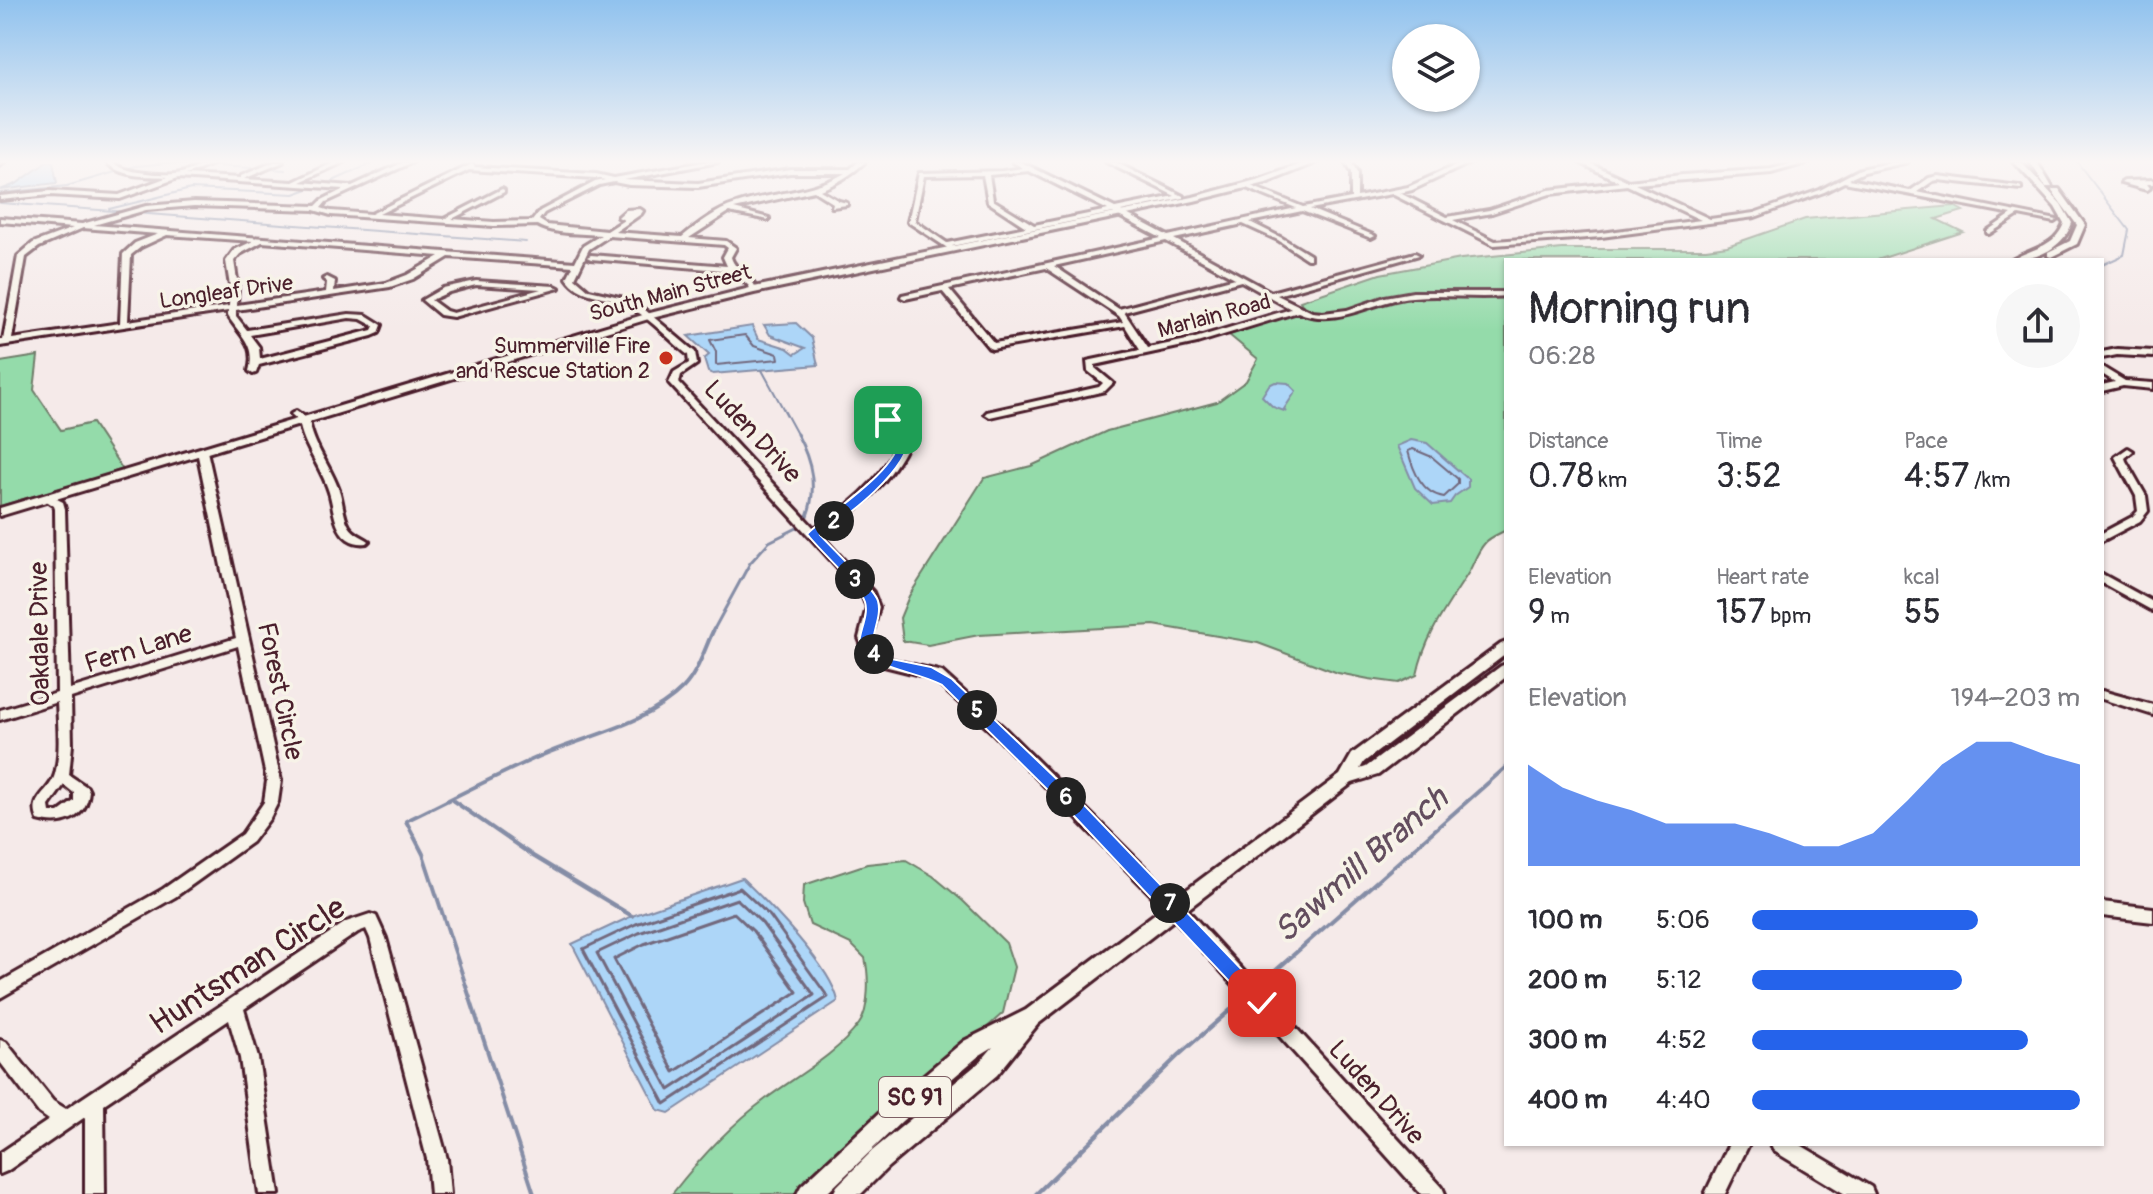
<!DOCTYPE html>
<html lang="en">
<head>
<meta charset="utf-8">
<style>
	:root { --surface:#fff; --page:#f7f7f7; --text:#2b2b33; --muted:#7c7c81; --accent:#2563eb }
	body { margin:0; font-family:Pangolin,sans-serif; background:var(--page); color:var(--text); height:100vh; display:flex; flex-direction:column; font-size:30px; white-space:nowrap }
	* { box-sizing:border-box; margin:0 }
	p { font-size:26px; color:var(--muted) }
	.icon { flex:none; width:44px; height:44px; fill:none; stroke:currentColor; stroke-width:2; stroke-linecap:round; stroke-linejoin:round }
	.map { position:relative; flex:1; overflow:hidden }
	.panel { position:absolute; left:1504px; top:258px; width:600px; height:888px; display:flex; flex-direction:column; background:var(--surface); border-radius:0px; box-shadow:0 2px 6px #0004 }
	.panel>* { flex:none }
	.tools { position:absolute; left:1392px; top:24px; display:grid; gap:16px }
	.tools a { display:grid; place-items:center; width:88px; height:88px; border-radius:50%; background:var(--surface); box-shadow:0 2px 6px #0004; font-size:40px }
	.pin { position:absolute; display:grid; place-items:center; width:68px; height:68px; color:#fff; margin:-34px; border-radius:16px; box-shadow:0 4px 12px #0006 }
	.km { position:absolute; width:40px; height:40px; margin:-20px; border-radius:50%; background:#222; color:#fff; font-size:22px; line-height:40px; text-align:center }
	.round { display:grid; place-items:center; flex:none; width:84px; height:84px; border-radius:42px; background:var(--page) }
	.head { display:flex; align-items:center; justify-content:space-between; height:136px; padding:0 24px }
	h1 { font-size:44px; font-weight:600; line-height:60px }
	.stats { display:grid; grid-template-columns:repeat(3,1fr); gap:12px; height:136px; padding:8px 24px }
	.stats div { display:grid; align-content:center }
	.stats b { font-size:34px; font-weight:600 }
	.stats small { font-size:22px; font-weight:400 }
	.stats p { font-size:22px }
	.chart { height:224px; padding:16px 24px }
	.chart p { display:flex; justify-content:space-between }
	.chart svg { width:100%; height:144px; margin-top:8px; fill:var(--accent); opacity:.7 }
	ul { padding:0 24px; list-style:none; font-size:26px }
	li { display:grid; grid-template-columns:128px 96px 1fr; align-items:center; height:60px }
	li i { height:20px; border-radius:10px; background:var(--accent) }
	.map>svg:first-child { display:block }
	.built { fill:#f3dfeb }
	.green { fill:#94dbaa; stroke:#6f7d6a; stroke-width:2 }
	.water { fill:#add6f8; stroke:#858da6; stroke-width:2 }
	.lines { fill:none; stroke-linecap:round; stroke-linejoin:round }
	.shore-far1 { stroke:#72687d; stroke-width:2 }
	.shore { stroke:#72687d; stroke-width:3 }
	.stream-far2 { stroke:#858da6; stroke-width:2 }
	.stream-far1 { stroke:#858da6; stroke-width:3 }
	.stream { stroke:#858da6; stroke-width:4 }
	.minor-casing { stroke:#4a1f2b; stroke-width:6 }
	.major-casing { stroke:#4a1f2b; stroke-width:6 }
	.minor { fill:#f7f3e8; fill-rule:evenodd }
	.major { fill:#f7f3e8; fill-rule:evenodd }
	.route { fill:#2563eb; stroke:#fff; stroke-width:2 }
	.poi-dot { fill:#c8321e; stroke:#f7f3e8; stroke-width:3 }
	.labels { text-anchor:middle; stroke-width:7; stroke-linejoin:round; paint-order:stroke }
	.far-street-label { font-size:22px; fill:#4a1f2b; stroke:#f7f3e8 }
	.far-poi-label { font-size:22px; fill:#4a1f2b; stroke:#f7f3e8; text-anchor:end }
	.shield { fill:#f7f3e8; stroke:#7e5f64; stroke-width:2 }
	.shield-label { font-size:24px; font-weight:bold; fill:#4a1f2b }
	.street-label { font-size:26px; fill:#4a1f2b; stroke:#f7f3e8 }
	.near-street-label { font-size:32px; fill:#4a1f2b; stroke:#f7f3e8 }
	.near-water-label { font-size:34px; font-style:italic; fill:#634d5e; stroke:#f7f3e8 }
</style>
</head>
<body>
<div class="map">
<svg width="2153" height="1194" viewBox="0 0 2153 1194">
	<rect width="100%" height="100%" fill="#f5eae9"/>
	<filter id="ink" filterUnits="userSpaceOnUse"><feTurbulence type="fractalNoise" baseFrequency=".0125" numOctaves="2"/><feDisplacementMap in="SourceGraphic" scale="16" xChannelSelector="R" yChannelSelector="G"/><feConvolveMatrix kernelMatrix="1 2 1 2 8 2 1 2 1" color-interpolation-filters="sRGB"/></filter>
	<g filter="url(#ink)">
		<path class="built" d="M2096 162H2153V174L2104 172Z"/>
		<g class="green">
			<path d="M1954 206 1963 211 1936 219 1963 232 1877 260H1506V530C1499 534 1490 537 1485 543 1476 553 1474 564 1467 575 1446 608 1425 636 1417 675L1399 683 1369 679 1338 673 1258 643 1154 625 979 635 928 645 903 641 900 618 909 596 984 478 1031 466 1107 431 1217 402 1246 381 1258 359 1229 335 1305 310 1300 301 1380 274 1461 259 1562 249H1706L1727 246 1805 219Z"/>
			<path d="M38 356 34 390 61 430 92 423 123 470 0 506V362Z"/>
			<path d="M906 860 933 876 963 901 1006 943 1014 967 1003 1013 952 1059 815 1194H672C700 1158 730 1125 767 1098 798 1075 836 1055 859 1024 870 1009 869 975 865 958L851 944 810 925 803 903 804 885 867 864Z"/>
		</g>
		<g class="water">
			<path d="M47 162H53L57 183 0 190 16 184Z"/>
			<path d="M796 323 812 338 818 365 713 374 708 372 704 359 709 355 688 336 752 326 758 339 787 348 795 354 805 348 770 335 764 325Z"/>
			<path d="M1275 382 1288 383 1296 391 1284 409 1287 412 1273 407 1262 396 1269 385Z"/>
			<path d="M1411 440 1427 443 1468 479V487L1455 496 1450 503 1433 505 1415 488 1397 446Z"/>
			<path d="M742 878C768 903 832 968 838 1001L669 1113 658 1110 572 944 632 916Z"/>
		</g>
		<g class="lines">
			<g class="shore-far1">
				<path d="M745 335 754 346 778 354 779 359 716 365V352L710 340Z"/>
				<path d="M1413 449 1432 457 1458 479V484L1444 497C1422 494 1413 470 1408 451Z"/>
			</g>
			<g class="shore">
				<path d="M740 888 770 916 828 997 665 1104 583 949 636 924Z"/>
				<path d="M737 899 762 923 814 995 669 1090 597 953 639 933Z"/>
				<path d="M734 913 753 931 797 992 674 1072 614 959 644 944Z"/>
			</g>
			<g class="stream-far2">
				<path d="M2077 162 2129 230 2124 255 2102 265"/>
				<path d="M324 185 375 162"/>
				<path d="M0 193 67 186 136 166 167 163 286 170"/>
				<path d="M0 203 128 212"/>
				<path d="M109 209 191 189 294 194 317 186"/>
				<path d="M135 213 526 242"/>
				<path d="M762 370 798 436"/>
			</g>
			<g class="stream-far1">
				<path d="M797 434C812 462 818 489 806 519"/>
				<path d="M713 631 750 563 769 542 799 527"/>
			</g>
			<g class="stream">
				<path d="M452 800 533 856 632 916"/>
				<path d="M1257 987 1506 767"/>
				<path d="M534 1194 423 854 406 821C454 798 501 772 550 752 594 734 648 723 683 688 698 673 705 647 714 629"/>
				<path d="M1036 1194 1179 1055 1245 997"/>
			</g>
			<g class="minor-casing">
				<g id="minor">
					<path d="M0 162H5L0 166Z"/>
					<path d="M106 162H113C123 173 160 175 175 174 190 173 202 162 218 162L186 175 241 178V176L274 162H283L244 179 293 182 335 162H344L300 182 352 186 404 162H413L326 202 321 208 331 211 371 214 472 164 475 167 596 174 614 178 703 162H718L624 180 698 183 790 169H850L858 162H865C851 175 838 183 820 190L839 201 847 203V205L832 207 833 203 814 191 734 209 769 218V220L729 212 689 238 726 241 736 248 731 257C735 272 755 277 757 292H751L749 286 732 271 591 259 587 257 591 255 727 266 723 257 728 248 724 245 609 236 589 249 575 278 589 290 624 298 644 309 695 352 697 364 681 375 679 383 814 528C850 507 884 477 900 439L894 429 885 428 879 422 881 420 903 418 905 420 902 426 910 439C893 480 857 512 820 534L873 592 879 607 871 638 876 650 893 660 942 672 1003 727 1183 905 1442 1187 1445 1194H1421L1171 915 993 733 932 678 884 666 866 655 859 638 867 607 861 593 669 383 674 372 689 363 688 355C665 336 645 312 617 301 598 294 580 297 567 278L573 266 449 257 413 279 390 287 236 310V316L247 330 349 314 366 315 382 325 379 333 372 336 259 365 256 373 253 374 249 371C256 344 241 337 228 316V311L0 346V340H3L18 256 33 243 73 228 0 222V218L82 224 146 206 194 202 316 206 322 200 344 189 178 178 120 199 50 195 0 200V196L50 191 119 195 168 177C148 176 121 178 106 162ZM469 170 596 178 605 180 595 182 540 211 532 221 494 222 452 219 504 192V190L502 189 444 219 379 214ZM790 173H845C811 193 773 192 736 204 716 210 698 224 682 237L615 232 641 214 643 211 640 209 626 210 618 217 624 220 607 231 547 225 539 220 544 213 599 185 614 182 629 185 698 187ZM194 206 314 210 331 215 494 226 537 225C554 235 581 233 601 235L583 246 575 262 94 225 146 210ZM83 228 158 234 135 243 123 254 120 323 12 339 26 257 39 247ZM167 235 253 241 234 250 226 261 230 286 229 306 128 321 131 255 141 247ZM262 242 440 256 407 275 386 283 334 291 335 281 327 277 323 279 327 282 326 292 237 305 238 286 234 261 240 254ZM349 318 361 319 374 326 372 330 260 359 259 347 250 335Z"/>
					<path d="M1013 162H1021L1115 208 1175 196 1106 162H1115L1183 196V198L1121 211 1168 236 1296 208 1244 187 1243 186 1246 184 1303 207 1351 198V173L1345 162H1351L1357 173V197L1408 187 1463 162H1472L1412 190 1400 193 1447 217 1489 210 1549 190 1620 182 1579 162H1588L1628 181 1682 175 1771 169 1798 162H1810L1771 173 1635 184 1710 219 1754 213 1820 190 1860 169 1893 162H1908L1864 172 1849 179 1910 191 1929 178 1938 176 2019 186 2021 187V189L1938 180 1933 181 1917 192 2057 220 2054 222 2019 215 1989 234 1987 233V231L2012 214 1844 182 1824 192 1755 217 1601 237 1494 245 1392 194 1310 209 1373 235 1375 236 1371 238 1302 211 1250 222 1282 238 1310 255V259H1307L1278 240 1243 224 1174 239 1271 292 1415 253 1419 255 1277 295 1312 312 1323 313 1347 310 1385 297 1413 292H1506V296C1475 299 1443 294 1412 297 1373 300 1338 329 1298 312L1197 343 1095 365V368L1113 383 1105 391 990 417 985 414 987 412 1099 387 1103 383 1088 371 1087 361 1140 350 1125 326 992 349 989 348 942 291 905 299 901 297 902 295 1161 238 1113 213 952 246 956 249 952 251 908 222 919 173 1002 171 1023 168ZM1029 171 1108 210 1034 225 993 200 989 175ZM983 175 988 202 1026 227 947 243 915 221 924 176ZM1627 185 1701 220 1601 233 1495 241 1453 220 1492 213 1550 194ZM1166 241 1235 278 1119 309 1054 266ZM1046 268 1119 316 1123 322 994 343 949 289ZM1241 281 1291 309 1192 339 1148 348 1124 312Z"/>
					<path d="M2153 180V184H2147L2150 188 2147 190 2121 183 2124 181Z"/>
					<path d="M476 281 555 286 559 288 453 317 440 315 422 300 443 288ZM476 285 541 289 453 313 446 311 431 300 449 292Z"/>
					<path d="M2117 349 2153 351V357L2117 355 2102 358V352Z"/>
					<path d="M2102 367 2125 381 2153 383V389L2123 386 2102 391V385L2115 382 2102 374Z"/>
					<path d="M296 411 309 420C313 446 330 465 339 490 343 501 343 516 349 526 354 534 362 536 369 541L367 543C361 544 354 543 348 539 334 529 334 508 329 492 322 468 303 447 299 421L291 414Z"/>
					<path d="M202 448 207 451 281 781 278 802 270 818 252 842 175 897 0 998V982L163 889 242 834 264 802 267 781 238 646 71 698 72 745 69 775 87 787 89 791C87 819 62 827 38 820 28 797 50 793 55 774 61 752 58 725 57 702L0 720V710L57 693 55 509 54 506 42 498 43 496H51L63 502 65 509 70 689 236 638 197 451ZM64 785 74 793V801L59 812H50L49 806Z"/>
					<path d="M2128 448 2133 451 2125 458 2126 461 2146 496 2148 511 2140 521 2102 541V533L2132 517 2138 511 2136 496 2115 457Z"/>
					<path d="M2102 574 2153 602V611L2102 583Z"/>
					<path d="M2102 691 2153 705V715L2102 699Z"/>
					<path d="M2102 902 2153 908V922L2102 916Z"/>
					<path d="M370 914 376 916 386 938 447 1159 450 1194H430L427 1159 370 938 366 929 358 932 244 1009 258 1058 279 1194H259L240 1058 229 1020 104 1104 105 1194H85V1117L7 1171 0 1174V1153L49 1120 39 1113 0 1062V1040L6 1042 53 1101 66 1109 346 922Z"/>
					<path d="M1729 1144H1749L1725 1194H1705Z"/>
					<path d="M1771 1144H1799L1871 1187 1874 1194H1845L1774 1151Z"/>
				</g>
			</g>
			<g class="major-casing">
				<g id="major">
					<path d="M1307 162H1318L1266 183 1194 201 754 293 652 318 0 516V508L646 314 754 287 1193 197 1260 179Z"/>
					<path d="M2014 162H2021L2061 204 2072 223C2063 248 2037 260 2012 260 2031 248 2055 248 2064 223L2055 207Z"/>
					<path d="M2030 162H2037L2052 187H2046Z"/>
					<path d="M2053 189H2059L2085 225 2077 244 2051 257 2048 256V252L2070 241 2077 225 2052 191Z"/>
					<path d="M1506 642V654L1364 762 1360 769 1366 767 1501 666 1506 664V677L1378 775 1352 783 1038 1024 997 1075 888 1167 861 1194H833L837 1186 872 1151 981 1061 993 1047 980 1055 902 1121 826 1194H797L801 1186 886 1107 964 1041 1026 1010 1340 775 1352 754 1501 644Z"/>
				</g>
			</g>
			<use href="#minor" class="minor"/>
			<use href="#major" class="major"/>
		</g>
	</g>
	<linearGradient id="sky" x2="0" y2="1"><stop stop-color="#90c2ee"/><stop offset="0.49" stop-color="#faf6f5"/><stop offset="1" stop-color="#faf6f5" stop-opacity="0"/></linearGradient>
	<rect width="2153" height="330" fill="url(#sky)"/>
	<path class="route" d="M888 417 903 418 902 425 910 434C909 471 848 515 820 535 831 547 875 589 878 601 882 616 873 629 873 644L892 659 931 667 952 679 1086 807 1269 998 1272 1003 1269 1009 1262 1012 1255 1009 1074 816 942 685C914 670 880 672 859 645 859 631 869 616 865 602 861 588 818 549 807 534 827 514 899 470 899 439 899 433 894 429 893 423L883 420Z"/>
	<circle class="poi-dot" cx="666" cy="358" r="8"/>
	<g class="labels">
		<g class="far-street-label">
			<text transform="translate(226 291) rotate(-8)" y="8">Longleaf Drive</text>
			<text transform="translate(670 292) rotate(-15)" y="8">South Main Street</text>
			<text transform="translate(1214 315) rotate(-15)" y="8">Marlain Road</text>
		</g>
		<g class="far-poi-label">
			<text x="650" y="353">Summerville Fire<tspan x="650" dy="25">and Rescue Station 2</tspan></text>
		</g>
		<rect class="shield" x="879" y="1077" width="72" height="40" rx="6"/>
		<g class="shield-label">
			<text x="915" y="1105">SC 91</text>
		</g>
		<g class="street-label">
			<text transform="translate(753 431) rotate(47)" y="9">Luden Drive</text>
			<text transform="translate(39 634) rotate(-91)" y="9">Oakdale Drive</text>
			<text transform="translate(138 648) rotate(-17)" y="9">Fern Lane</text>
			<text transform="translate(281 691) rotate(78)" y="9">Forest Circle</text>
			<text transform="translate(1377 1092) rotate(48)" y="9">Luden Drive</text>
		</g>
		<g class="near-street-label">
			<text transform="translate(247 965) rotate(-33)" y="11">Huntsman Circle</text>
		</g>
		<g class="near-water-label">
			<text transform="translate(1360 864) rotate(-41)" y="12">Sawmill Branch</text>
		</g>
	</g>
</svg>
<div class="tools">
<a><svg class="icon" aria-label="layers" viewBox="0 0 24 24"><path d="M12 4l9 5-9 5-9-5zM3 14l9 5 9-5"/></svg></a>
</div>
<div class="pin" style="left:888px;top:420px;background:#1e9e55"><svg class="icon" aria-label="arrive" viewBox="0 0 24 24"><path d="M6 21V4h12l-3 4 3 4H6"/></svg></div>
<div class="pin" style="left:1262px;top:1003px;background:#d93025"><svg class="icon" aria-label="check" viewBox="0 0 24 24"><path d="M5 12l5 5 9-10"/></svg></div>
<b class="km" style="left:834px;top:521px">2</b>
<b class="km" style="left:855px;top:579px">3</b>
<b class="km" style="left:874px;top:654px">4</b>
<b class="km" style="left:977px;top:710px">5</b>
<b class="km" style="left:1066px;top:797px">6</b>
<b class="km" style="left:1170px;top:903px">7</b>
<section class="panel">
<div class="head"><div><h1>Morning run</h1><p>06:28</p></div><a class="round"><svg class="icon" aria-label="share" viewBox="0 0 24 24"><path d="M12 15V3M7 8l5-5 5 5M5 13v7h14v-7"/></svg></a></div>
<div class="stats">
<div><p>Distance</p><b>0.78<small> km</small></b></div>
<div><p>Time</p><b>3:52</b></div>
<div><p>Pace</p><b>4:57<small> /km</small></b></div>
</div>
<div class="stats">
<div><p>Elevation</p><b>9<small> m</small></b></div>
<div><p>Heart rate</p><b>157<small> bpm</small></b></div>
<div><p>kcal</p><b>55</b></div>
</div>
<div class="chart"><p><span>Elevation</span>194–203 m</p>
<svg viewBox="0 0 160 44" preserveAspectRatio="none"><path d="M0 44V13L10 20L20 24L30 27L40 31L50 31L60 31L70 34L80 38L90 38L100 34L110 24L120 13L130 6L140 6L150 10L160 13V44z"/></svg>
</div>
<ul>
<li><b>100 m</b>5:06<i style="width:69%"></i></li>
<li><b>200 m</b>5:12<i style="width:64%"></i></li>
<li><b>300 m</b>4:52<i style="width:84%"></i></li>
<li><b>400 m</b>4:40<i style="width:100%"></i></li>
</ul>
</section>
</div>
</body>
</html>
